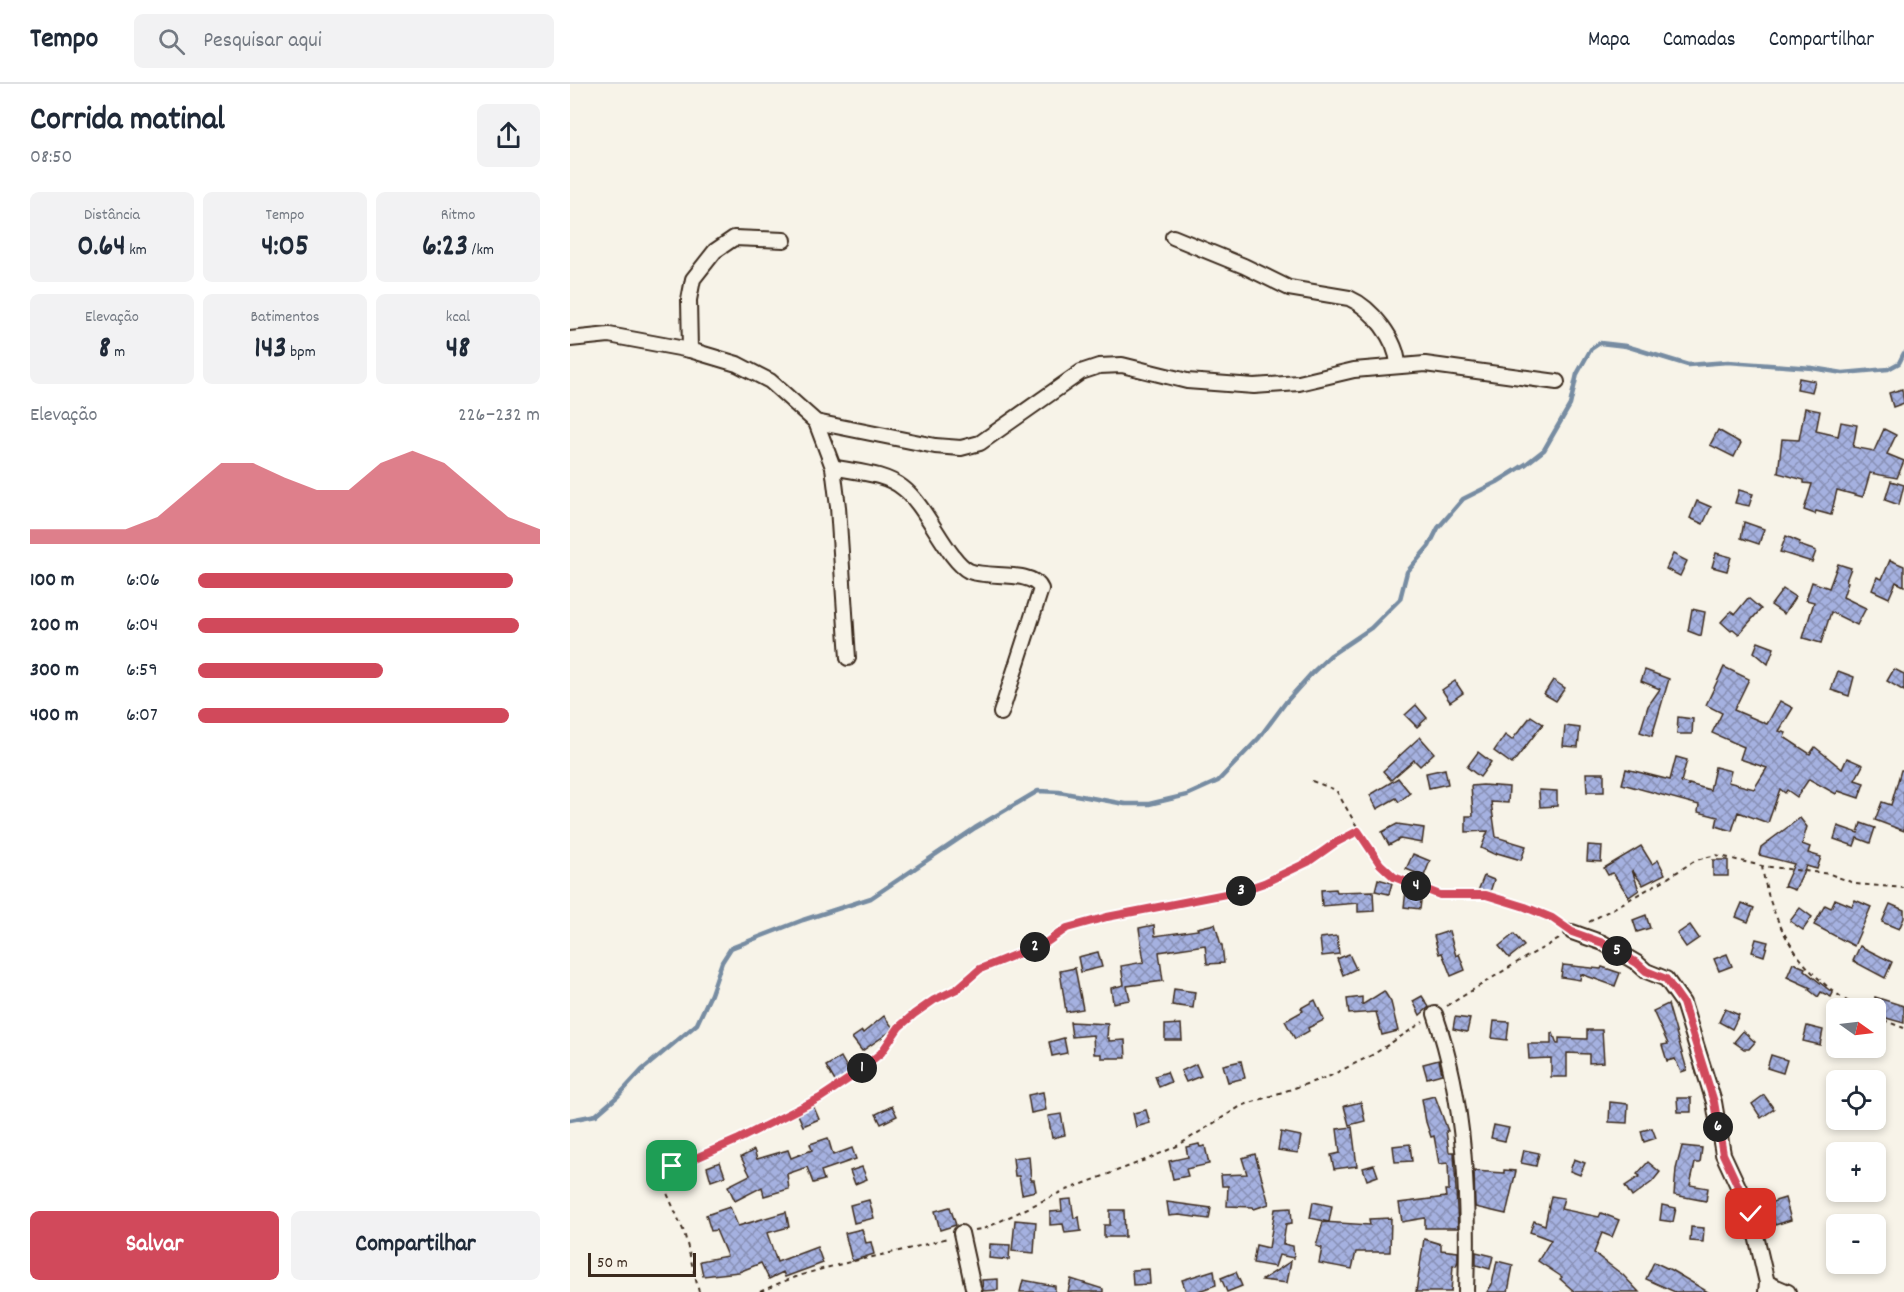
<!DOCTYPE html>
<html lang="pt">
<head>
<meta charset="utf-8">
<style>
	:root { --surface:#fff; --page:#f2f2f3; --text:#1f2937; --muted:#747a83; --line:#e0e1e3; --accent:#d1495b }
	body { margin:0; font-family:Dekko,sans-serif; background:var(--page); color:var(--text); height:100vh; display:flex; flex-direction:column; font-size:22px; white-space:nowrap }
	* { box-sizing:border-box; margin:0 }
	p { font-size:20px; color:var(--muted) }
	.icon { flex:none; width:33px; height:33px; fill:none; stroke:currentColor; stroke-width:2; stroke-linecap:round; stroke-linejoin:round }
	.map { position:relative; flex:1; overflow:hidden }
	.panel { display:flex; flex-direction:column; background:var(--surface); width:570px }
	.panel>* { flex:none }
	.needle { width:39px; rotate:104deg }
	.fabs { position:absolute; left:1256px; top:914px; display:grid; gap:12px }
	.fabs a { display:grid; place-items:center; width:60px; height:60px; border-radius:9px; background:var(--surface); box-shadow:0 3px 9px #0003; font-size:30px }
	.scale { position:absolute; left:18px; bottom:15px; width:108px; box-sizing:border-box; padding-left:6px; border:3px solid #3b2a1e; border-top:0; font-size:16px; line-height:21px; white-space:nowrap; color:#3b2a1e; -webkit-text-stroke:4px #f7f3e8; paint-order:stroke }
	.pin { position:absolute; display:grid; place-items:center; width:51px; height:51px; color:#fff; margin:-26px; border-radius:12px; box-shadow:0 3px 9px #0006 }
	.km { position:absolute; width:30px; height:30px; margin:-15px; border-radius:50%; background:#222; color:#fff; font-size:16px; line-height:30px; text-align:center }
	.round { display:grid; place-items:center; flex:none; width:63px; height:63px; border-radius:9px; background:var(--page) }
	.headline { display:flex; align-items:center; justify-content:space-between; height:102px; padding:0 30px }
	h1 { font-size:33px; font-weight:700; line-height:45px }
	.stats { display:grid; grid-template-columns:repeat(3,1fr); gap:9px; height:102px; padding:6px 30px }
	.stats div { display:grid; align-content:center; border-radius:9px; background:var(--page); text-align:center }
	.stats b { font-size:30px; font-weight:700 }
	.stats small { font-size:16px; font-weight:400 }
	.stats p { font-size:16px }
	.chart { height:168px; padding:12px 30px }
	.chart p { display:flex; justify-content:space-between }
	.chart svg { width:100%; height:108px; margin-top:6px; fill:var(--accent); opacity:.7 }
	.cta { display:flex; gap:12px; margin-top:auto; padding:12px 30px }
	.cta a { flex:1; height:69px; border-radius:9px; background:var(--accent); color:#fff; font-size:24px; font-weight:700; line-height:69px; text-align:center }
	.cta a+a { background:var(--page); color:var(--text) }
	ul { padding:0 30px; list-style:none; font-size:20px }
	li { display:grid; grid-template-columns:96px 72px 1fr; align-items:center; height:45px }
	li i { height:15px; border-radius:8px; background:var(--accent) }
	header { display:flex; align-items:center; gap:36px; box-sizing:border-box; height:84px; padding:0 30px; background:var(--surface); border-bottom:2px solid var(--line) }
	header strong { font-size:28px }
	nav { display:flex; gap:33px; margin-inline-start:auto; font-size:21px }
	.search { width:420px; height:54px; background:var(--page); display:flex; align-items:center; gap:15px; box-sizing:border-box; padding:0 21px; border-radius:9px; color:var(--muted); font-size:22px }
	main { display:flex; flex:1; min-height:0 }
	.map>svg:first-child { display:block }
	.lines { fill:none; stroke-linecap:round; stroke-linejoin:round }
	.stream { stroke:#778ca2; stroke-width:4.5 }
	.building { fill:url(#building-cross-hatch); stroke:#3b2a1e; stroke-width:1.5 }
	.street-casing { stroke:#3b2a1e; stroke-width:18 }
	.path { stroke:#3b2a1e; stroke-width:2; stroke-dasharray:4.5 4.5; stroke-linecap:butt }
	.street { stroke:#f7f3e8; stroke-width:14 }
	.route-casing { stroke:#fff; stroke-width:12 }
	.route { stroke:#d1495b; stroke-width:8 }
</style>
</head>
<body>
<header>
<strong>Tempo</strong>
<div class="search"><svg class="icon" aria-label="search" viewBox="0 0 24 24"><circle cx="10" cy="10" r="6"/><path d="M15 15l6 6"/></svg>Pesquisar aqui</div>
<nav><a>Mapa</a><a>Camadas</a><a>Compartilhar</a></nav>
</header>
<main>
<section class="panel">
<div class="headline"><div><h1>Corrida matinal</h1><p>08:50</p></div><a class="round"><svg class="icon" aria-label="share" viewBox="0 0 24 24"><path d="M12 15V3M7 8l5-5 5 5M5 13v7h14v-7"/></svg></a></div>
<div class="stats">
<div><p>Distância</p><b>0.64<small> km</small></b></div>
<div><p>Tempo</p><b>4:05</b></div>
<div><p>Ritmo</p><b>6:23<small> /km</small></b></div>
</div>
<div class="stats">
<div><p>Elevação</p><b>8<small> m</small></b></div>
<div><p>Batimentos</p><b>143<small> bpm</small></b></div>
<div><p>kcal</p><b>48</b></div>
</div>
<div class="chart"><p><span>Elevação</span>226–232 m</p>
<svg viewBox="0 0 160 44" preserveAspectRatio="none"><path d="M0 44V38L10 38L20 38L30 38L40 33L50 22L60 11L70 11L80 17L90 22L100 22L110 11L120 6L130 11L140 22L150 33L160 38V44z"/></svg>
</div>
<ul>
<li><b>100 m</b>6:06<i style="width:92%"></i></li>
<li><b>200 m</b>6:04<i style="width:94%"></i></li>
<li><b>300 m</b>6:59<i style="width:54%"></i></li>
<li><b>400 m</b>6:07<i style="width:91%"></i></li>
</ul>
<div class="cta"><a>Salvar</a><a>Compartilhar</a></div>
</section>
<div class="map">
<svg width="1334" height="1208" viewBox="0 0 1334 1208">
	<defs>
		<pattern id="building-cross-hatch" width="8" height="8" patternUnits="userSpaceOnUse" patternTransform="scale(1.5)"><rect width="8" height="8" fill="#a5b1e0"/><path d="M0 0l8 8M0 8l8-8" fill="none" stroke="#8890b5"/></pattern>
	</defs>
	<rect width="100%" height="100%" fill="#f7f3e8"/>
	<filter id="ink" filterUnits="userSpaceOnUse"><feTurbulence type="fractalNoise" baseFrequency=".0167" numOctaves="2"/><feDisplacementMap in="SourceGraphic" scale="12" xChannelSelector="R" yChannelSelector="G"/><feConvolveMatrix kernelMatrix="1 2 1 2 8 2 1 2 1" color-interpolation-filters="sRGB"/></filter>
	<g filter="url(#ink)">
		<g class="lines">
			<path class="stream" d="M0 1036 26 1031 48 1012 72 986 127 940 141 910 152 878 161 864 233 836 301 814 405 744 468 707 489 708 555 720H579L617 711 648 697 689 654 716 618 741 590 761 571 801 544 830 515 837 488 859 462 868 444 893 415 927 398 956 380 974 366 1000 321 1007 290 1021 265 1030 259 1056 262 1118 281 1158 278 1242 284 1273 289 1318 285 1329 279 1334 269"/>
		</g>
		<g class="building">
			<path d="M1229 294 1245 297 1242 308 1227 305Z"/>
			<path d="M1332 305 1334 319 1323 323 1319 309Z"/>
			<path d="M1235 324 1250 327 1246 347 1268 352 1271 338 1287 341 1283 363 1304 367 1314 345 1326 351 1317 370 1334 377 1327 394 1300 389 1293 413 1267 406 1261 431 1246 427 1245 430 1234 426 1242 400 1234 399V396L1208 389 1212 355 1229 356Z"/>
			<path d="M1148 346 1171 359 1164 373 1140 361Z"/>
			<path d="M1321 397 1334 401 1329 421 1315 416Z"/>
			<path d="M1169 406 1183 410 1179 422 1165 419Z"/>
			<path d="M1127 417 1141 423 1133 440 1120 434Z"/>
			<path d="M1174 438 1194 445 1189 460 1171 454Z"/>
			<path d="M1216 452 1230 458 1229 461 1246 467 1242 478 1210 468Z"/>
			<path d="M1146 469 1161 473 1157 487 1142 483Z"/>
			<path d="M1103 470 1117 477 1110 492 1096 485Z"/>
			<path d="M1320 476 1334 482V502L1326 498 1319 514 1302 506 1307 493 1312 495Z"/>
			<path d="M1268 480 1281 484 1276 497 1278 498 1273 513 1296 524 1287 541 1261 528 1251 559 1233 554 1244 518 1236 516 1242 498 1259 504Z"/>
			<path d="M1213 505 1225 513 1214 530 1201 521Z"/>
			<path d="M1178 514 1191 525 1169 550 1163 545 1161 547 1151 538 1161 527 1165 530Z"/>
			<path d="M1122 525 1135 528 1131 552 1118 547Z"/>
			<path d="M1188 558 1204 564 1198 580 1184 568Z"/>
			<path d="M1154 583 1179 595 1164 626 1197 640 1210 617 1223 624 1209 647 1216 649 1214 653 1240 670 1245 663 1272 685 1277 674 1293 681 1285 696 1294 699 1289 714 1268 707 1266 710 1239 695 1227 713 1217 706 1215 709 1210 705 1198 739 1168 728 1162 747 1146 742 1148 733 1128 728 1129 721 1052 700 1056 685 1100 696 1106 673 1117 676 1111 698 1118 700V703L1119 700 1140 706 1145 683 1161 687 1158 698 1184 705 1197 684 1170 675 1174 663 1142 649 1152 629 1136 621Z"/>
			<path d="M1324 585 1334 590V607L1317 597Z"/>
			<path d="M1075 586 1099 595 1082 652 1070 648 1078 622 1090 605 1071 597Z"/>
			<path d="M1268 587 1284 593 1279 612 1261 606Z"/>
			<path d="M983 596 995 604 986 617 974 610Z"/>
			<path d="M885 597 893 609 880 618 872 606Z"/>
			<path d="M846 621 857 634 847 643 835 631Z"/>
			<path d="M961 632 973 640 942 680 924 667 935 651 942 656Z"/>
			<path d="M1108 633 1123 635 1122 650H1107Z"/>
			<path d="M995 642 1010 644 1008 663 993 662Z"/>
			<path d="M850 653 864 669 850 682 844 676 821 696 813 687Z"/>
			<path d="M908 668 921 678 910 693 897 683Z"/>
			<path d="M875 685 878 700 859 704 856 689Z"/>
			<path d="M1331 686H1334V747L1305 736 1312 718 1321 721Z"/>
			<path d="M1016 689H1034V708H1017Z"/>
			<path d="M828 694 840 709 829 718 826 714 807 725 800 711Z"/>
			<path d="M913 701 939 703 938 719 921 718 926 753 956 762 951 776 927 769 926 771 911 764 918 747 896 748V732H903L901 702Z"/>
			<path d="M969 706 987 707V722L970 723Z"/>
			<path d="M1230 734 1237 743 1232 760 1240 763 1238 769 1251 773 1247 785 1236 782 1225 806 1214 802 1224 780 1189 771 1191 763Z"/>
			<path d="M1291 739 1305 744 1300 759 1287 754 1284 762 1264 755 1268 742 1288 749Z"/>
			<path d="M827 740 854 744 852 759 830 755 819 761 812 748Z"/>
			<path d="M1018 761 1032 762 1031 778 1017 777Z"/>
			<path d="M1071 762 1082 780 1088 776 1095 790 1073 801 1062 786 1069 806 1059 813 1043 789 1038 791 1034 784Z"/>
			<path d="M843 770 860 777 854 792 836 785Z"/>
			<rect x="1143" y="776" width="15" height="16"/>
			<path d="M914 792 924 796 919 811 908 807Z"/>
			<path d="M808 795 822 799 819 810 805 807Z"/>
			<path d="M766 805 767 808 803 807 804 827 788 828V819L752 822 751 806Z"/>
			<path d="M836 807 852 809 850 825 834 823Z"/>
			<path d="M1265 815 1282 822 1285 816 1301 823 1284 862 1244 841 1255 821 1261 824Z"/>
			<path d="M1172 819 1184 824 1178 838 1166 833Z"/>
			<path d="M1320 820 1334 826V834L1329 845 1312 838Z"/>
			<path d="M1230 824 1242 833 1233 846 1220 837Z"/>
			<path d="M1076 831 1080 844 1067 848 1063 836Z"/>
			<path d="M645 840 651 861H652L654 879 637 880 635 861 589 868 593 897 557 902 560 916 543 919 541 904 554 901 551 882 574 878 569 844 584 841 585 852 628 846 627 844Z"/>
			<path d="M1120 841 1129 854 1116 863 1107 850Z"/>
			<path d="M879 847 886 872 889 870 895 886 881 892 872 869 869 870 864 852Z"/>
			<path d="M944 850 954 862 939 874 929 862Z"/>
			<path d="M767 852 769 870 752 872 750 854Z"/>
			<path d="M1186 855 1198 858 1194 872 1182 868Z"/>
			<path d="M1290 862 1322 878 1315 894 1283 877Z"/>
			<path d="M528 868 532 883 511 888 508 873Z"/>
			<path d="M779 870 786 885 773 891 767 875Z"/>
			<path d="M1157 870 1162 882 1149 887 1144 875Z"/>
			<path d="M1223 879 1235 884 1234 886 1263 909 1261 913 1251 908 1248 913 1239 906 1241 904 1217 893Z"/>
			<path d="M993 881 1031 885 1032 883 1050 889 1045 902 1011 890 1010 896 991 893Z"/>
			<path d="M505 884 513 925 496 928 490 887Z"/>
			<path d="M604 905 625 908 623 924 602 921Z"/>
			<path d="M814 907 821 918 828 947 812 951 806 928 779 930 777 915 792 913V921Z"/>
			<path d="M852 912 859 923 850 931 843 917Z"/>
			<path d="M1305 913 1334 922V939L1305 931Z"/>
			<path d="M745 916 754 936 738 944 739 947 725 955 715 937 733 927 731 924Z"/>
			<path d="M1098 920 1117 986 1111 988 1105 975 1097 977 1092 961 1098 960 1083 927Z"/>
			<path d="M1155 925 1169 931 1162 945 1149 938Z"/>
			<path d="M314 932 324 945 292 967 282 954 292 947 293 949Z"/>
			<path d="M885 933 900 935 897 948 883 945Z"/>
			<path d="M924 937 939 938 937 956 922 954Z"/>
			<path d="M500 938 538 940 537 954H539V957L555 956 556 974H531V970H524L523 951 502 953Z"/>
			<path d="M611 940 612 956H595V941Z"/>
			<path d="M1237 942 1253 946 1250 961 1233 957Z"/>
			<path d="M1017 946H1032L1034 978 1019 979V970L997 969V993H981V974L959 975 958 960H981V949H983L987 960H989V954L1017 955Z"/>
			<path d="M1173 947 1185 958 1179 965H1174L1164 958Z"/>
			<path d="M494 954 497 969 482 972 479 958Z"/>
			<path d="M1201 971 1217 976 1213 989 1197 984Z"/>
			<path d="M271 973 281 991 266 999 256 982Z"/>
			<path d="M869 976 872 990 857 994 853 980Z"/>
			<path d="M671 977 675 994 658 998 653 981Z"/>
			<path d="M626 980 631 992 616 998 611 987Z"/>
			<path d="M597 988 601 998 589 1003 585 992Z"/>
			<path d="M473 1008 476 1026 461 1029 458 1011Z"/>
			<path d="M1194 1011 1204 1025 1191 1034 1182 1020Z"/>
			<path d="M865 1012 878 1047H876L879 1068H884L888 1144H855V1134L832 1138 829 1119 876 1113 875 1106H879L878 1079 869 1080 864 1052 861 1053 856 1038 852 1015Z"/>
			<path d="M1107 1014H1121V1028H1108Z"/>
			<path d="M791 1018 795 1037 779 1041 774 1022Z"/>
			<path d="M1040 1018 1058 1020 1057 1039 1039 1038Z"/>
			<path d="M242 1019 249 1035 233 1042 226 1026Z"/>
			<path d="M322 1022 327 1032 311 1040 306 1030Z"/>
			<path d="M576 1026 580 1039 566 1043 563 1029Z"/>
			<path d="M491 1030 495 1051 482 1054 478 1032Z"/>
			<path d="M924 1041 939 1044 935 1057 921 1054Z"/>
			<path d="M782 1043 787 1082 764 1085 761 1071 770 1069 767 1045Z"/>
			<path d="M1082 1044 1086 1054 1074 1058 1071 1047Z"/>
			<path d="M711 1048 731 1052 728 1069 708 1066Z"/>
			<path d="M258 1054 263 1071 282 1064 286 1075 251 1087 254 1096 243 1099 237 1083 217 1090 219 1105 194 1112 192 1103 165 1117 158 1102 180 1091 171 1073 184 1066 187 1075 218 1066 221 1074 242 1066 240 1060Z"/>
			<path d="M629 1060 630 1063 635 1062 639 1080 616 1085 618 1092 603 1095 599 1077 618 1073 616 1063Z"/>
			<path d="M840 1060 842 1077 825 1078 823 1062Z"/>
			<path d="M1112 1062 1132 1064 1130 1079H1125L1120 1101 1138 1104 1136 1117 1104 1111 1106 1085Z"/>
			<path d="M954 1066 969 1069 966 1082 951 1079Z"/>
			<path d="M685 1070 699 1120 684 1125 683 1123 657 1122 658 1102H652L651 1091 677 1090 672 1074Z"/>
			<path d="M459 1072 461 1096H464L466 1107 452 1110 449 1092H445L443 1074Z"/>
			<path d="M1004 1075 1015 1079 1010 1091 1000 1087Z"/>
			<path d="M150 1078 155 1092 141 1097 137 1083Z"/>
			<path d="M1078 1078 1090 1088 1082 1098 1062 1113 1055 1102 1070 1092 1067 1090Z"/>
			<path d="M804 1081 808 1092 797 1096 793 1084Z"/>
			<path d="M292 1083 297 1095 285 1100 280 1087Z"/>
			<path d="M934 1086 946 1087 936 1130 905 1123 904 1087 934 1089Z"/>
			<path d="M981 1112 994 1114 991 1125 1029 1133 1031 1129 1049 1136 1042 1153 1032 1149 1024 1169 1053 1191 1069 1208H1005L990 1195 992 1193 968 1177 981 1156 960 1148 964 1137 975 1141Z"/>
			<path d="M1215 1114 1221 1136 1205 1141 1199 1119Z"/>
			<path d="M501 1115 504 1134 509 1133 511 1147 495 1149 493 1140 480 1141V1128L492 1127 491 1116Z"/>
			<path d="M299 1116 304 1134 284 1139 280 1121Z"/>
			<path d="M597 1118 641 1124 639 1135 609 1131 599 1132Z"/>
			<path d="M743 1118 762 1122 759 1138 740 1134Z"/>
			<path d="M1092 1121 1106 1124 1103 1138 1090 1136Z"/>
			<path d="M160 1123 168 1142 216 1128 219 1143 197 1149 207 1178 247 1163 253 1179 215 1193 213 1188 199 1195 191 1179 169 1188 133 1192 130 1177 157 1172 146 1146 141 1147 136 1131Z"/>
			<path d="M380 1123 386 1141 370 1146 365 1127Z"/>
			<path d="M721 1124 722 1139 716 1140 713 1160 723 1162 724 1174 709 1171 705 1183 683 1179 686 1161 699 1164 705 1125Z"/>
			<path d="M540 1126H554L555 1153H534V1141H540Z"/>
			<path d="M821 1134 820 1168H786L782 1185 749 1179 752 1164 746 1162 753 1138 800 1141 799 1135Z"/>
			<path d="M445 1136 466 1138 464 1169 442 1167Z"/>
			<path d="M1121 1143 1134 1144 1133 1158 1120 1157Z"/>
			<path d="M292 1145 296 1159 301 1158 304 1170 282 1177 275 1149Z"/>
			<path d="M854 1155 871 1160V1166L888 1168V1177L886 1182 883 1181 881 1208H846Z"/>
			<path d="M420 1160 440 1161 439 1176 419 1174Z"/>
			<path d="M906 1168 923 1172 920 1185 906 1181Z"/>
			<path d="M721 1177 717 1199 692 1196Z"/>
			<path d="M927 1177 943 1181 938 1208H917L922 1200Z"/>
			<path d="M1084 1178 1101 1186 1138 1208H1105L1076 1195Z"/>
			<path d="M579 1185 580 1200 563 1201 562 1186Z"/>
			<path d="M644 1186 646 1201 626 1208H616L612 1196Z"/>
			<path d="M666 1188 672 1202 657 1208 651 1194Z"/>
			<path d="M428 1195V1206L413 1207 412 1196Z"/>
			<path d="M501 1195 533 1205V1208H498Z"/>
			<path d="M453 1196 485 1202V1208H450Z"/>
		</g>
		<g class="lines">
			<g class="street-casing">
				<g id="street">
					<path d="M603 153 674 182 719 204 779 214C802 224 827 256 828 281"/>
					<path d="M0 255 39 251 120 266 167 280 200 297 246 338 365 362 391 364 410 359 511 288 529 282 552 281 617 297 684 302 729 299 784 286 855 280 987 298"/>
					<path d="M120 266 119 216 123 195 145 167 164 154 214 156"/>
					<path d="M246 338 263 383 268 423 278 574"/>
					<path d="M263 383C285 388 315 389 333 404 356 421 378 477 399 487 418 495 462 485 471 505L431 629"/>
					<path d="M1002 848 1033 859 1067 879 1076 887 1096 895 1113 919 1144 1018 1153 1070 1181 1130 1197 1199 1196 1208"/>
					<path d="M865 930C896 1019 899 1115 896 1208"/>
					<path d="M391 1149 404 1208"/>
					<path d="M1197 1199 1218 1208"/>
				</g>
			</g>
			<g class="path">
				<path d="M742 697 766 706 797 760 810 780 824 793 869 811H916L935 816 982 834 990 840"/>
				<path d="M1192 782C1198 826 1221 873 1257 902 1266 910 1277 917 1288 924"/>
				<path d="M1019 838 1096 795 1126 776 1146 771 1192 782 1260 790 1286 800 1334 804"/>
				<path d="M877 922 951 876 991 854"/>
				<path d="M1305 933 1334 944"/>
				<path d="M405 1146 416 1144 489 1109 578 1075 607 1062 671 1022 760 992 804 970 853 938"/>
				<path d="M129 1208 114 1148 93 1100 85 1089 167 1056 250 1014 280 994 311 969 329 943 344 930 364 916 387 905 410 885 477 858 497 844 537 833 671 807 694 799 738 778 765 759 788 747"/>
				<path d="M190 1208C247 1179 315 1174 377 1154"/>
			</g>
			<use href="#street" class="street"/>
		</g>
	</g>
	<g class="lines" filter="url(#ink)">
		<g class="route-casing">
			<path id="route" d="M102 1082 119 1077 167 1056 250 1014 280 994 311 969 329 943 344 930 364 916 387 905 410 885 477 858 497 844 537 833 671 807 694 799 738 778 765 759 788 747 810 780 824 793 870 811H916L955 823 982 834 1002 848 1033 859 1067 879 1076 887 1096 895 1113 919 1144 1018 1153 1070 1181 1130"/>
		</g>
		<use href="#route" class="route"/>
	</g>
</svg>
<div class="fabs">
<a><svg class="needle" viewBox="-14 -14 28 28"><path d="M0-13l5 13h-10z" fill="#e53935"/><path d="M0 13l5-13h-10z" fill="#747a83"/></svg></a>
<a><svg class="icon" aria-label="locate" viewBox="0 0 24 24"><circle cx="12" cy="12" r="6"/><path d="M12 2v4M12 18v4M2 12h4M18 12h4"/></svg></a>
<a>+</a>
<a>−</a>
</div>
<div class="scale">50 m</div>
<div class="pin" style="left:102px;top:1082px;background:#1e9e55"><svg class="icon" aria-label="arrive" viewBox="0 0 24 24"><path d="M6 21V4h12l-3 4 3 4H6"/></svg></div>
<div class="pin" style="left:1181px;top:1130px;background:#d93025"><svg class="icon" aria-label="check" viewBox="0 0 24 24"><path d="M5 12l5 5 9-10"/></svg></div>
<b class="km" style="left:292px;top:984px">1</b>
<b class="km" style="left:465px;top:863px">2</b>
<b class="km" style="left:671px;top:807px">3</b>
<b class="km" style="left:846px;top:802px">4</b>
<b class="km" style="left:1047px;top:867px">5</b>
<b class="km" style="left:1148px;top:1043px">6</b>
</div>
</main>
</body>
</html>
